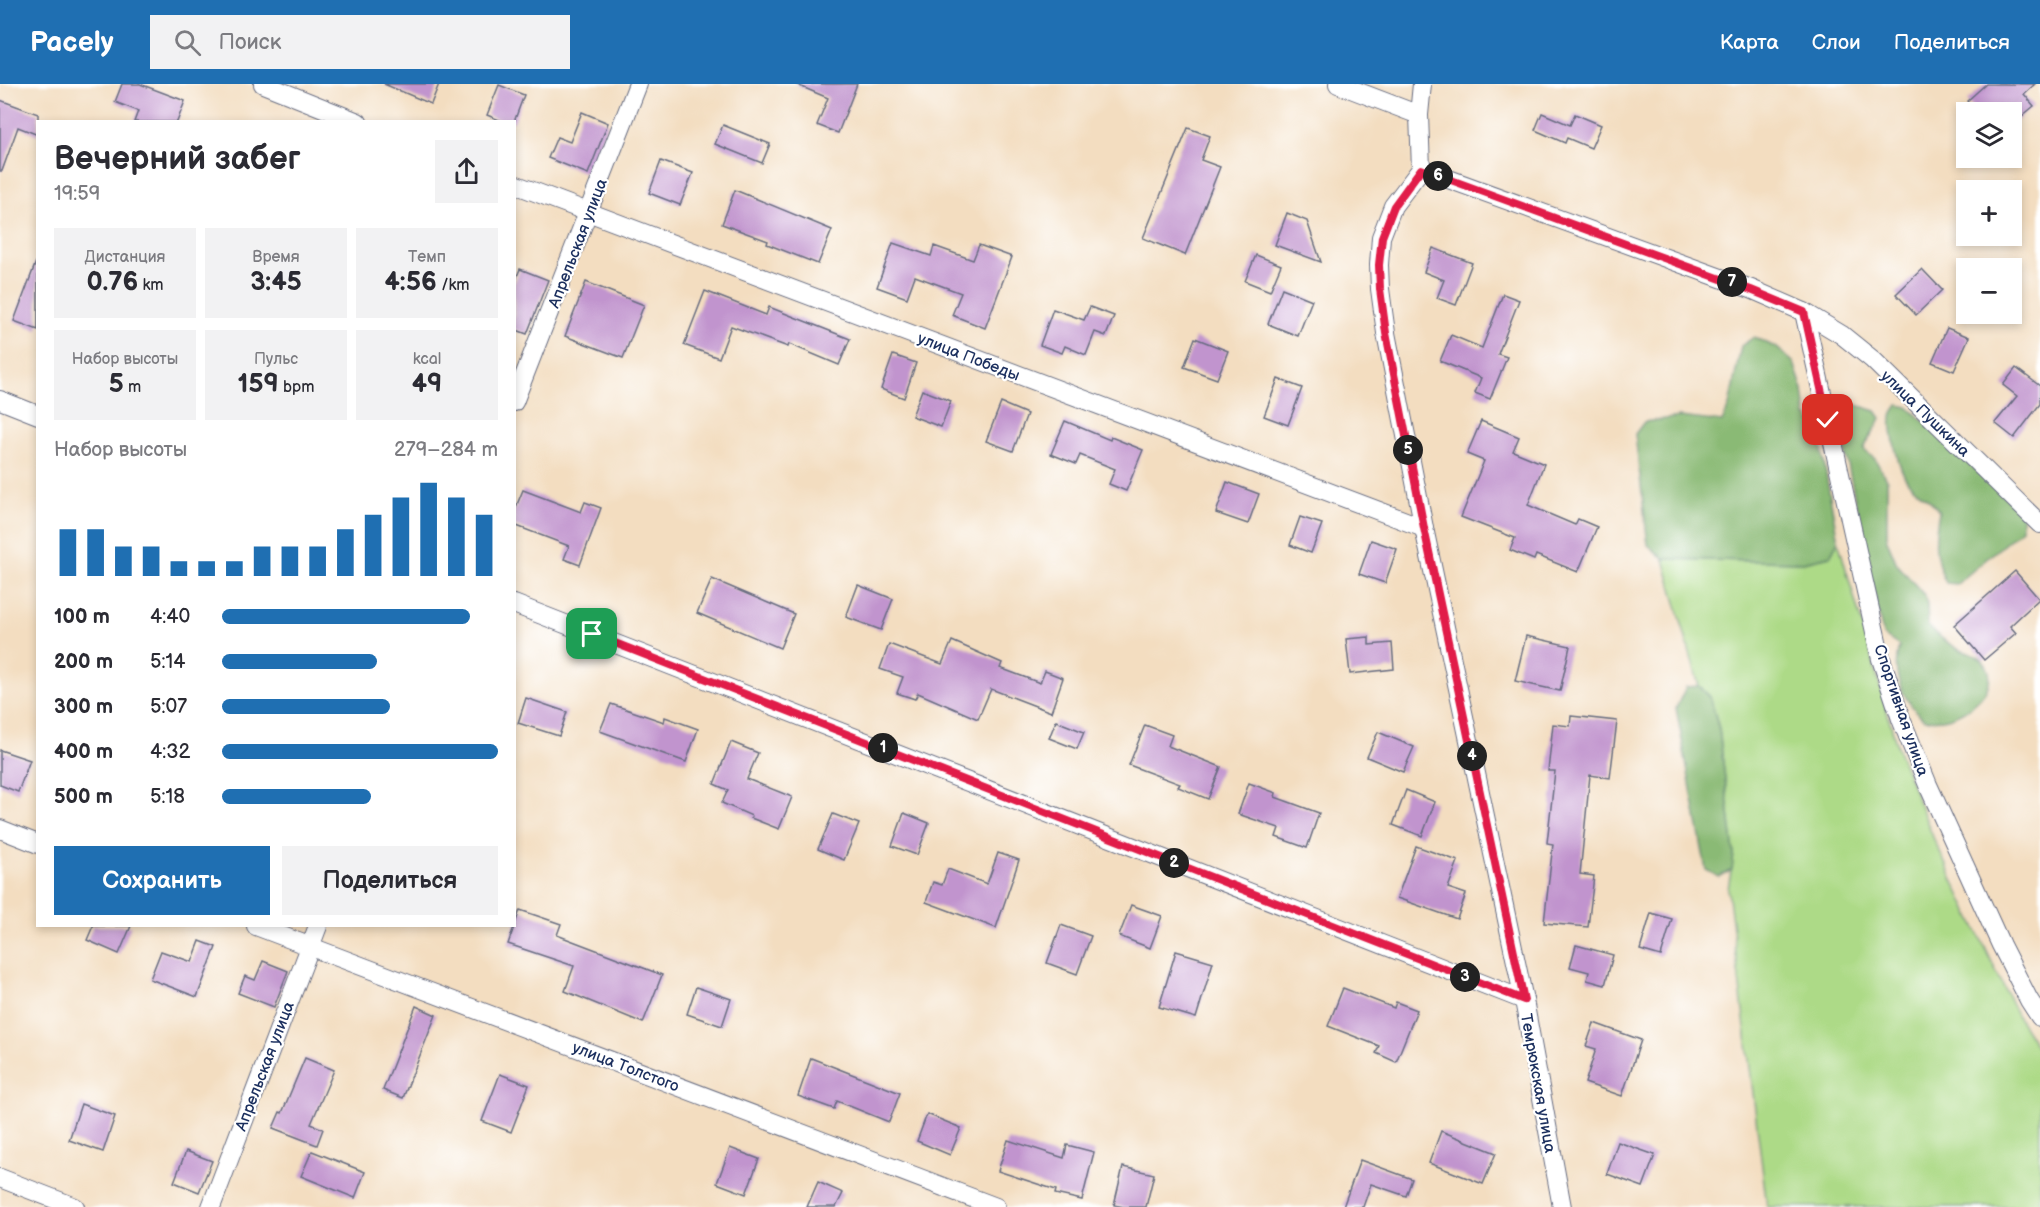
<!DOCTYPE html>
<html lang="ru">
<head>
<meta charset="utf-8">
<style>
	:root { --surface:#fff; --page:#f2f2f3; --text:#2b2b33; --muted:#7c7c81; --accent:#1f6fb2 }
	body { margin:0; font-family:"Balsamiq Sans",sans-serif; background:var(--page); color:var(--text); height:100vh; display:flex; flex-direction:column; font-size:22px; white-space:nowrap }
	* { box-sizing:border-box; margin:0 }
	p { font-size:20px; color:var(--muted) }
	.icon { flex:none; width:33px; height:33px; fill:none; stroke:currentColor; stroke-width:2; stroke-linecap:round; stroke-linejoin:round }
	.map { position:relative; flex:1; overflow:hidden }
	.sheet { position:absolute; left:36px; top:36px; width:480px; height:807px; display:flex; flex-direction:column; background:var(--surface); border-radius:0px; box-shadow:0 3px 9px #0003 }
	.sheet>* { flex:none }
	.controls { position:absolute; left:1956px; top:18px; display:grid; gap:12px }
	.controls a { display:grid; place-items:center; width:66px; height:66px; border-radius:0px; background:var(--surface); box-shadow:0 3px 9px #0003; font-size:30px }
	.pin { position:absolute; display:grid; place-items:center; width:51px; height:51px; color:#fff; margin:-26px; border-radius:12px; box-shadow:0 3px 9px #0006 }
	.km { position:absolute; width:30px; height:30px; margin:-15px; border-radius:50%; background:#222; color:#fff; font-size:16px; line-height:30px; text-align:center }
	.round { display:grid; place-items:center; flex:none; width:63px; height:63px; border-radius:0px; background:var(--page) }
	.overview { display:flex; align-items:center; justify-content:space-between; height:102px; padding:0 18px }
	h1 { font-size:33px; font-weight:800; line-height:45px }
	.metrics { display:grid; grid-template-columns:repeat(3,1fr); gap:9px; height:102px; padding:6px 18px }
	.metrics div { display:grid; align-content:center; border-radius:0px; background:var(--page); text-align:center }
	.metrics b { font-size:26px; font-weight:800 }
	.metrics small { font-size:16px; font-weight:400 }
	.metrics p { font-size:16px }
	.chart { height:168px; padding:12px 18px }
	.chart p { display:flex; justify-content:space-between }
	.chart svg { width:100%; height:108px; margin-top:6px; stroke:var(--accent); stroke-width:6 }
	.action { display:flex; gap:12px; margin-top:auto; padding:12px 18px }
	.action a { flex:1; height:69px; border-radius:0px; background:var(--accent); color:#fff; font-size:24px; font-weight:800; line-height:69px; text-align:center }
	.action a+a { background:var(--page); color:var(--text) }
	ul { padding:0 18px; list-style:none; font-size:20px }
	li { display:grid; grid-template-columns:96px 72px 1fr; align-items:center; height:45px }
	li i { height:15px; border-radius:8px; background:var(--accent) }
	header { display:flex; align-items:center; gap:36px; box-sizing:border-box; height:84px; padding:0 30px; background:var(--accent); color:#fff }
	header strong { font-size:28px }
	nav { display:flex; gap:33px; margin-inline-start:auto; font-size:21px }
	.search { width:420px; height:54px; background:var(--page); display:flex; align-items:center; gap:15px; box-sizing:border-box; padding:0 21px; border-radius:0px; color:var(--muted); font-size:22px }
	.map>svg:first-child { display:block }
	.green { fill:#adda87; stroke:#648472; stroke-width:1.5 }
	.forest { fill:#8aba74; stroke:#527469; stroke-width:1.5 }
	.building { fill:#c194ce }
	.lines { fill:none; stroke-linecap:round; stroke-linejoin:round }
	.minor-casing { stroke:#676c80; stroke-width:20 }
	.minor { stroke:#fff; stroke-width:18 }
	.route-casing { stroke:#fff; stroke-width:12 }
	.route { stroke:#e11d48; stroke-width:8 }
	.labels { text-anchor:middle; stroke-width:4.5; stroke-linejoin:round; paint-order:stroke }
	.street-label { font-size:16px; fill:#1b2f5e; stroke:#fff }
</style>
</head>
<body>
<header>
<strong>Pacely</strong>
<div class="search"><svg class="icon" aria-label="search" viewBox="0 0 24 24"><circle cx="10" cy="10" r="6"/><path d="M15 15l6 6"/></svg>Поиск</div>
<nav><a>Карта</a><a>Слои</a><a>Поделиться</a></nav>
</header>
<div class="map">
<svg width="2040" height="1123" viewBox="0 0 2040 1123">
	<rect width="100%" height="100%" fill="#fff"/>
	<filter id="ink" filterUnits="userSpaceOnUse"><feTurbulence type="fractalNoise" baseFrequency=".0167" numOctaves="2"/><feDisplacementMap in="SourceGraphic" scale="12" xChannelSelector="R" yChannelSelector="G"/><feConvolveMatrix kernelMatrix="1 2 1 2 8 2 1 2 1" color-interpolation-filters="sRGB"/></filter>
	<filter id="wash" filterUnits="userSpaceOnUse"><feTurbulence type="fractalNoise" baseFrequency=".008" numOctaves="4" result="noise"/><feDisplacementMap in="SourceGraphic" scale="24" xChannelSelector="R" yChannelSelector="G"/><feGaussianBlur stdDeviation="1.35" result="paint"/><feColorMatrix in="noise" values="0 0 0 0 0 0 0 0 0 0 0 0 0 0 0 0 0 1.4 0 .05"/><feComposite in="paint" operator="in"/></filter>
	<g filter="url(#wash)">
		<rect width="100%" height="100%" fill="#f3ddc0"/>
		<path class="green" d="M1838 457 1899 669 1935 758 1971 834 2020 937 2040 968V1123H1767L1728 805 1734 770 1719 645 1710 613 1699 602 1664 475 1803 478 1830 472Z"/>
		<g class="forest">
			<path d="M1754 253 1777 264 1794 279 1803 306 1806 332 1818 345 1838 457 1830 472 1803 478 1664 475 1648 461 1635 350 1644 338 1680 333 1722 338 1729 322 1741 262Z"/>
			<path d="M1856 321 1876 327 1881 334C1876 346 1867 354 1864 366L1875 375 1887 397V456L1897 480 1924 511 1927 520 1928 542C1937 551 1946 558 1958 565 1966 569 1976 569 1983 577 2005 603 1967 631 1943 635 1937 636 1930 635 1924 635 1902 615 1891 591 1899 562L1883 551 1839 337 1844 326Z"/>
			<path d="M1898 321 1908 323 2022 429V445L1957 500 1946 499C1933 473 1934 455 1939 427 1931 414 1918 409 1908 398 1899 386 1888 343 1893 329 1894 326 1897 323 1898 321Z"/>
			<path d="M1699 602 1710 613 1719 645 1734 770 1732 786 1719 793 1706 786 1676 624 1686 603Z"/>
		</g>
		<g id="blocks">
			<g class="building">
				<path d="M122 0H140L185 17 177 38H134L138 27 115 18Z"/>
				<path d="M384 0H439L431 20Z"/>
				<path d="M795 0H857L838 49 817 41 828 14Z"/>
				<path d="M1986 0H2035L2024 10 2034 22 2015 38 2012 34V28H1977L1967 17Z"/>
				<path d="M499 1 524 11 514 38H504L487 31Z"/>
				<path d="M0 16 38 30V51L18 43 2 87H0Z"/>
				<path d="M582 28 608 39 588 90 548 74 557 53 570 58Z"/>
				<path d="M1542 29 1570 41 1575 30 1601 41 1591 64 1567 54 1565 59 1535 46Z"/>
				<path d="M723 41 770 60 762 79 715 60Z"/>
				<path d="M1188 44 1210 52 1201 76 1220 83 1185 171 1143 154Z"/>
				<path d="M661 77 693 89 680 121 649 109Z"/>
				<path d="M735 106 832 146 818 180 767 160 768 157 722 140Z"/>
				<path d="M1287 129 1307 137 1321 178 1275 161Z"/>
				<path d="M893 159 931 172 934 162 973 176 979 161 1012 173 985 244 952 231 961 209 915 192 907 214 877 203Z"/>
				<path d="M1433 164 1472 179 1456 221 1437 214 1444 196 1424 188Z"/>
				<path d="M1256 171 1281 181 1270 207 1245 197Z"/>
				<path d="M36 178H38V246L14 237Z"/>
				<path d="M520 185 548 196 527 250 514 245V200Z"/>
				<path d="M1922 185 1942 206 1916 231 1896 210Z"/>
				<path d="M586 198 644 221 623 274 565 252Z"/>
				<path d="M1282 204 1312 216 1298 252 1268 240Z"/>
				<path d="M705 207 766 231 769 223 850 255 839 281 789 260 788 263 731 242 719 274 684 261Z"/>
				<path d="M1503 210 1519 216 1498 270 1507 273 1490 315 1475 309 1481 294 1440 277 1451 251 1482 264Z"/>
				<path d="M1090 223 1114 232 1106 252 1095 248 1086 271 1065 262 1062 269 1040 261 1053 225 1084 236Z"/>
				<path d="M1947 244 1969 253 1954 287 1932 278Z"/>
				<path d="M1195 254 1228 267 1217 295 1184 283Z"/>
				<path d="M893 271 916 279 904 314 881 305Z"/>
				<path d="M2016 284 2040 302V320L2014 354 1995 339 2017 312 2003 301Z"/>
				<path d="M1278 295 1302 304 1288 341 1264 332Z"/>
				<path d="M922 306 951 317 941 343 912 332Z"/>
				<path d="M1001 319 1027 330 1013 367 986 357Z"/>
				<path d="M1065 337 1110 356 1111 353 1143 366 1126 407 1109 400 1115 385 1080 371 1076 380 1051 370Z"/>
				<path d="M1481 337 1519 353 1513 367 1544 380 1528 421 1575 441 1578 435 1597 443 1578 488 1536 471 1534 476 1510 466 1515 454 1461 433 1484 377 1467 370Z"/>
				<path d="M1227 398 1259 410 1248 440 1216 429Z"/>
				<path d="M523 406 581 428 585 418 601 424 580 481 564 475 569 462 514 441V428Z"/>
				<path d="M1300 433 1322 440 1311 469 1290 461Z"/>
				<path d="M1371 456 1397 465 1385 499 1359 490Z"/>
				<path d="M2015 487 2039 515 2010 542 2016 549 1984 576 1954 541Z"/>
				<path d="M712 495 794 530 780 564 697 529Z"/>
				<path d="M858 501 893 515 881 546 846 533Z"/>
				<path d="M1526 552 1570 562 1560 607 1515 597Z"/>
				<path d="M1369 553V561L1392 559 1394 585 1350 590 1346 555Z"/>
				<path d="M952 557 1002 579 1000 584 1040 599 1045 587 1063 594 1051 628 991 605 978 635 918 609 915 615 897 609 903 593 880 585 889 560 942 580Z"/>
				<path d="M526 614 567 628 559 652 518 639Z"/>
				<path d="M611 620 664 638 665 633 698 645 686 678 600 647Z"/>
				<path d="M1571 632 1617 637 1610 694 1590 691 1580 790 1594 792 1588 843 1544 839 1553 760 1547 759 1555 687H1548L1553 640 1570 642Z"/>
				<path d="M1056 637 1084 648 1077 665 1049 654Z"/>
				<path d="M1145 641 1172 651 1168 662 1221 683 1208 715 1178 703 1180 700 1129 681Z"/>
				<path d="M1378 648 1414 663 1403 688 1367 673Z"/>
				<path d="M731 658 758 669 747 695 792 713 779 745 751 734 752 732 722 719 728 706 714 700Z"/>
				<path d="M0 666 30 676 18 708 0 701Z"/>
				<path d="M1249 699 1276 709 1275 713 1319 729 1307 764 1276 753 1279 744 1238 730Z"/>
				<path d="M1406 706 1435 718 1422 752 1393 741Z"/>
				<path d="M904 729 929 739 917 771 892 762Z"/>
				<path d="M833 730 859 740 844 776 818 765Z"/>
				<path d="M1416 762 1458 777 1448 804 1466 810 1457 835 1397 814Z"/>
				<path d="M998 769 1019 776 996 844 926 818 933 798 942 801 948 785 987 800Z"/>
				<path d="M1131 821 1162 832 1150 864 1119 852Z"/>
				<path d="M520 826 561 840 557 851 662 891 643 939 565 907 574 882 508 860Z"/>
				<path d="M1651 829 1672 835 1661 872 1640 866Z"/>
				<path d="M1061 841 1091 852 1077 890 1047 879Z"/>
				<path d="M93 842H131L119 870 87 856Z"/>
				<path d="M200 857 216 863 197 913 150 895 161 867 192 878Z"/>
				<path d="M1576 861 1613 871 1605 901 1587 896 1589 888 1570 883Z"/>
				<path d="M1176 867 1213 878 1196 934 1159 923Z"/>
				<path d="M263 877 288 887 274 923 238 909 245 892 255 896Z"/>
				<path d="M696 903 731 915 722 942 687 930Z"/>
				<path d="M1343 904 1394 924 1396 918 1417 926 1396 978 1376 969 1379 962 1328 942Z"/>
				<path d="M416 922 436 931 403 1014 383 1006Z"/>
				<path d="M1594 939 1641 956 1622 1012 1585 999 1596 965 1586 962Z"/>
				<path d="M305 974 334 986 311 1040 323 1045 317 1061 273 1044 280 1028 282 1029Z"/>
				<path d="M811 974 900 1009 889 1038 837 1017 834 1025 798 1012Z"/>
				<path d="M500 990 529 1001 511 1048 482 1037Z"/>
				<path d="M81 1020 115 1032 103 1068 69 1056Z"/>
				<path d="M927 1030 961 1044 950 1071 917 1057Z"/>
				<path d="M1441 1047 1496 1069 1483 1100 1429 1079Z"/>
				<path d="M1008 1056 1064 1074 1067 1061 1094 1068 1082 1116 1055 1110 1056 1106 998 1087Z"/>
				<path d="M1618 1058 1655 1071 1643 1103 1607 1090Z"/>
				<path d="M730 1064 759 1075 746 1110 717 1099Z"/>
				<path d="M186 1067 212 1077 199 1108 174 1098Z"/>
				<path d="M312 1067 365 1088 355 1114 301 1092Z"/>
				<path d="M1360 1076 1412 1095 1406 1112 1371 1100 1363 1123H1343Z"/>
				<path d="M1123 1083 1154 1090 1146 1123H1124L1114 1121Z"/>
				<path d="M818 1098 843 1109 836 1123H807Z"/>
			</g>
		</g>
	</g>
	<g filter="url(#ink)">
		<use href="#blocks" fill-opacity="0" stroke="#676c80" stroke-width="1.5"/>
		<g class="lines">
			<g class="minor-casing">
				<g id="minor">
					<path d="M263 0 358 38"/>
					<path d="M1338 0 1419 31"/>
					<path d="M1422 0 1419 31 1421 85 1393 122 1381 153 1379 181 1380 205 1386 249 1424 444 1524 916 1562 1123"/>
					<path d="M1421 85 1751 205 1804 228 1842 251 1873 276 2040 440"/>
					<path d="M514 100 1424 444"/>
					<path d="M1804 228 1881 575 1901 635 1928 701 2001 861 2029 916 2040 933"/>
					<path d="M0 316 38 331"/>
					<path d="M514 318 638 0"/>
					<path d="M514 520 1524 916"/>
					<path d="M0 745 38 760"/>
					<path d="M256 842 996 1123"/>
					<path d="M0 1094 75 1123"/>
					<path d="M211 1123 318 842"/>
				</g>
			</g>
			<use href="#minor" class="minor"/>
		</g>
	</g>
	<g class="lines" filter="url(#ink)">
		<g class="route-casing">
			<path id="route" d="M592 550 1524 916 1424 444 1386 249 1380 205 1379 181 1382 153 1394 122 1421 85 1751 206 1804 228 1828 336"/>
		</g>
		<use href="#route" class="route"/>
	</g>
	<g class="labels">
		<g class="street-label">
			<text transform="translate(577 159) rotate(-69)" y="6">Апрельская улица</text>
			<text transform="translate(969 272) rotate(21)" y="6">улица Победы</text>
			<text transform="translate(1926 329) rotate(44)" y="6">улица Пушкина</text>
			<text transform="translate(1902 626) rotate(71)" y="6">Спортивная улица</text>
			<text transform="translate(264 982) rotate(-69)" y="6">Апрельская улица</text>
			<text transform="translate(626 982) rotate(21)" y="6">улица Толстого</text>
			<text transform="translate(1539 999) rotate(80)" y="6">Темрюкская улица</text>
		</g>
	</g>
</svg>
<div class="controls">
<a><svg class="icon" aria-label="layers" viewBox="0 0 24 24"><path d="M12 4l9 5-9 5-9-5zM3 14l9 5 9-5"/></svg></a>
<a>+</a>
<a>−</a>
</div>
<div class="pin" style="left:592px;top:550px;background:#1e9e55"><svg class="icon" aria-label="arrive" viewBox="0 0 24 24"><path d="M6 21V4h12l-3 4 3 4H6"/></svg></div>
<div class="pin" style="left:1828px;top:336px;background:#d93025"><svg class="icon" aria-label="check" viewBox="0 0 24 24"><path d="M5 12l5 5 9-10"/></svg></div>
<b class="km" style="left:883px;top:664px">1</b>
<b class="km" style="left:1174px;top:779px">2</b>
<b class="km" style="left:1465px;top:893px">3</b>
<b class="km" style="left:1472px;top:672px">4</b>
<b class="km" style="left:1408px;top:366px">5</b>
<b class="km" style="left:1438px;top:92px">6</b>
<b class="km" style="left:1732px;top:198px">7</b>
<section class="sheet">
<div class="overview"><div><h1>Вечерний забег</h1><p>19:59</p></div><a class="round"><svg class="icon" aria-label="share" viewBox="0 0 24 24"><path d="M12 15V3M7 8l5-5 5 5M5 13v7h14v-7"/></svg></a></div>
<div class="metrics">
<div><p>Дистанция</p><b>0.76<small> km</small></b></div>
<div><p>Время</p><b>3:45</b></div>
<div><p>Темп</p><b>4:56<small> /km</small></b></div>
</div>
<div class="metrics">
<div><p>Набор высоты</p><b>5<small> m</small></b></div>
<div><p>Пульс</p><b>159<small> bpm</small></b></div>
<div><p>kcal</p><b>49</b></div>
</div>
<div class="chart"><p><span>Набор высоты</span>279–284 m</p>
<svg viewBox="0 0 160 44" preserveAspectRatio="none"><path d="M5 44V25M15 44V25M25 44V32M35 44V32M45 44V38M55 44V38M65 44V38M75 44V32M85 44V32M95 44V32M105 44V25M115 44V19M125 44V12M135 44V6M145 44V12M155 44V19"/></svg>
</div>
<ul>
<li><b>100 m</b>4:40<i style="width:90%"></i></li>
<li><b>200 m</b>5:14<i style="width:56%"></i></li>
<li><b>300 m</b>5:07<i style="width:61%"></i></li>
<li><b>400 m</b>4:32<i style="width:100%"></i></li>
<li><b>500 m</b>5:18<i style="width:54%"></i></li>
</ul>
<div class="action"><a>Сохранить</a><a>Поделиться</a></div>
</section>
</div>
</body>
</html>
